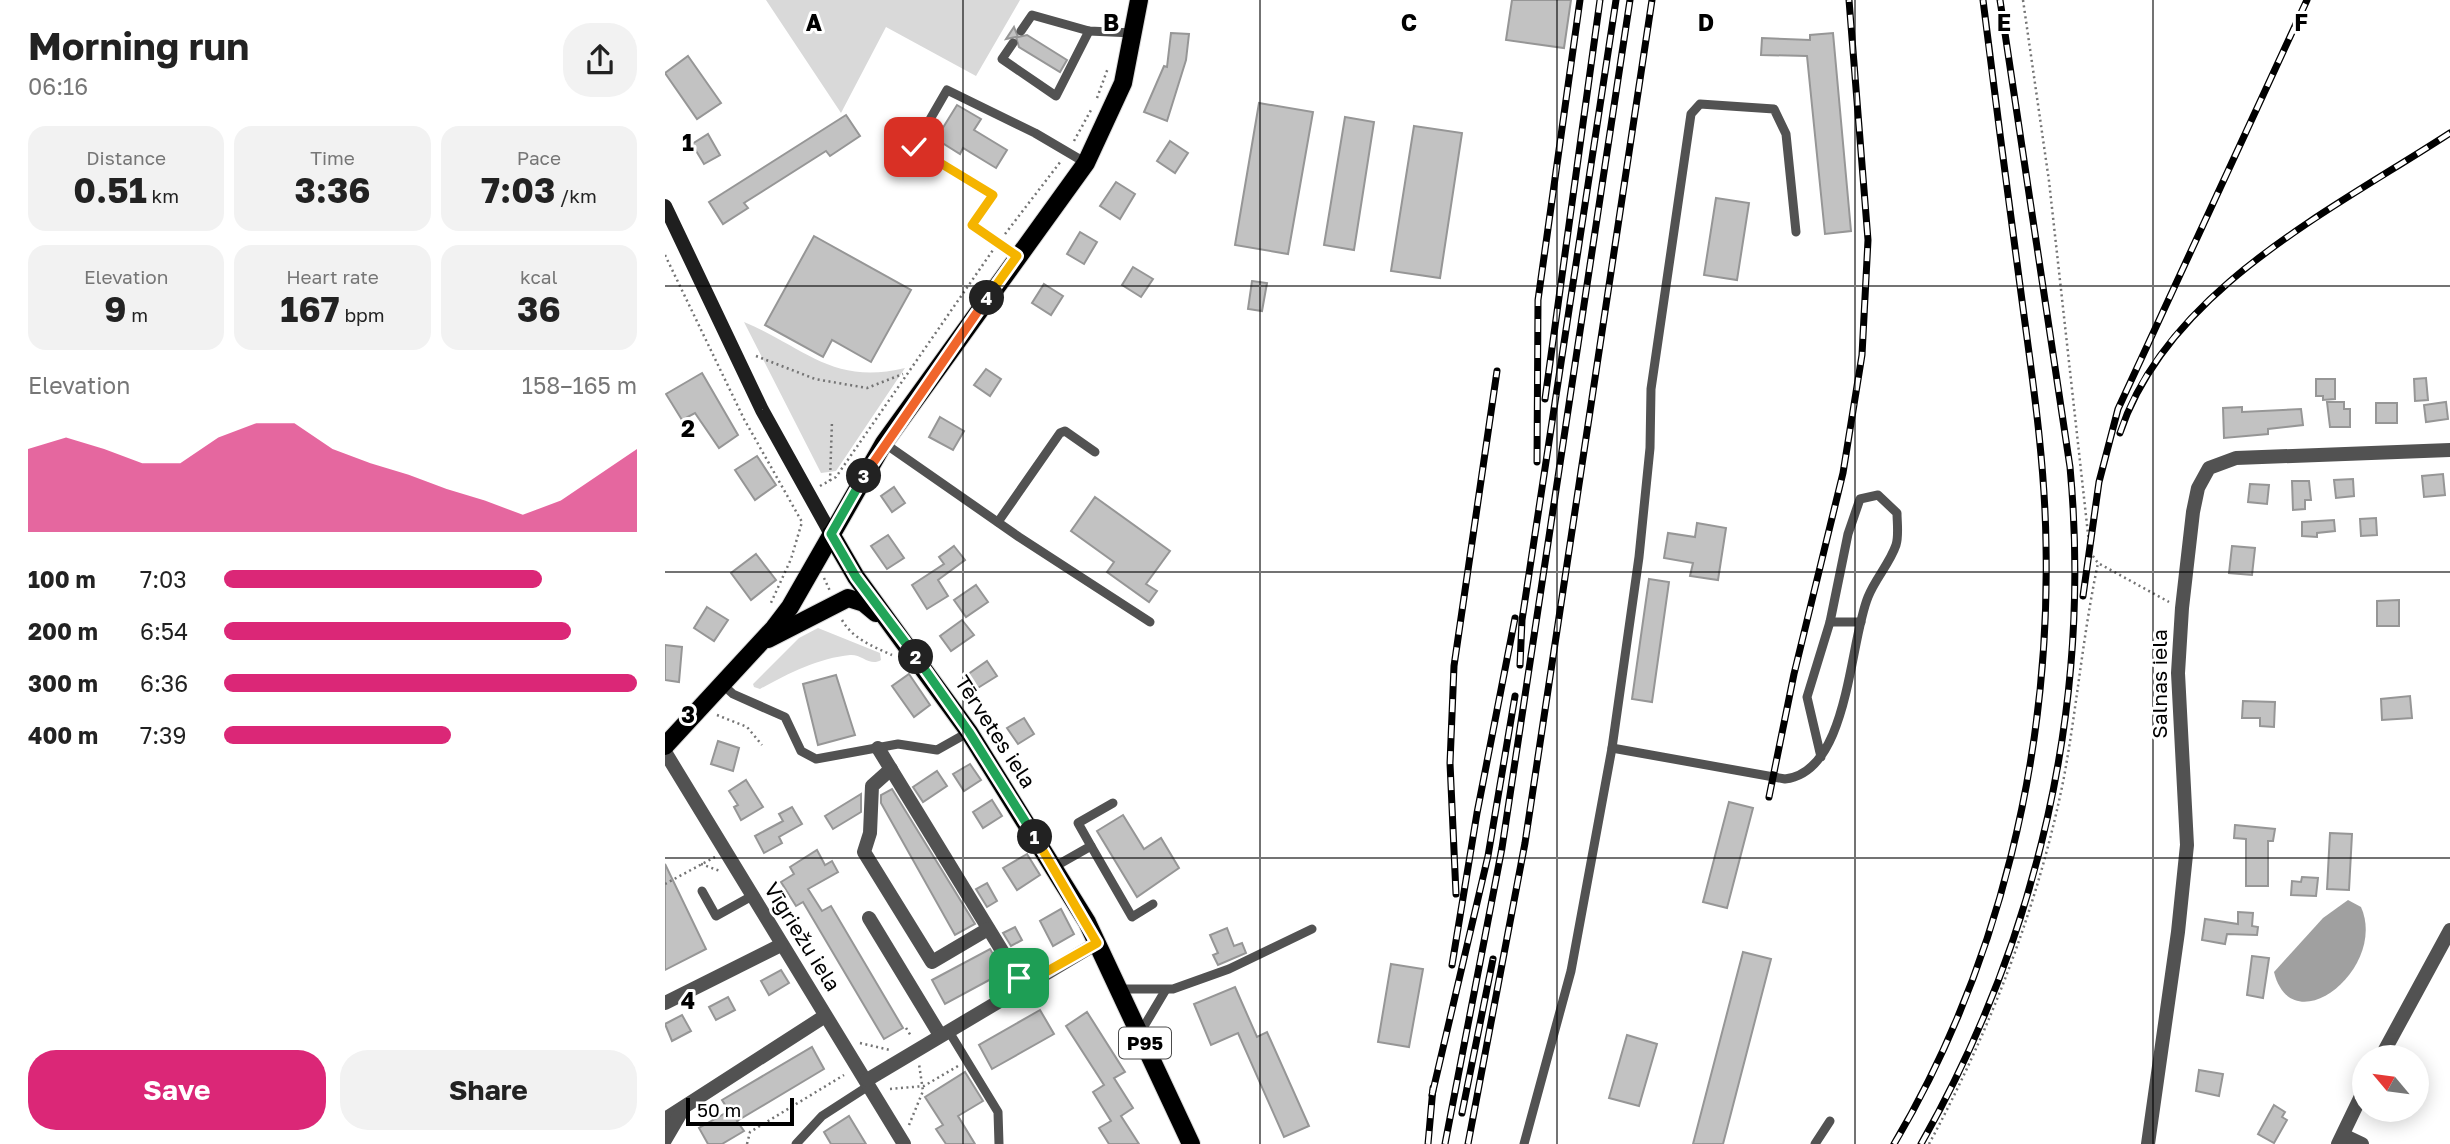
<!DOCTYPE html>
<html lang="en">
<head>
<meta charset="utf-8">
<style>
	:root { --surface:#fff; --page:#f2f2f2; --text:#222; --muted:#767676; --accent:#db2777 }
	body { margin:0; font-family:"Golos Text",sans-serif; background:var(--page); color:var(--text); height:100vh; display:flex; flex-direction:column; font-size:26px; white-space:nowrap }
	* { box-sizing:border-box; margin:0 }
	p { font-size:23px; color:var(--muted) }
	.icon { flex:none; width:38px; height:38px; fill:none; stroke:currentColor; stroke-width:2; stroke-linecap:round; stroke-linejoin:round }
	.map { position:relative; flex:1; overflow:hidden }
	.panel { display:flex; flex-direction:column; background:var(--surface); width:665px }
	.panel>* { flex:none }
	.needle { width:46px; rotate:299deg }
	.tools { position:absolute; left:1687px; top:1045px; display:grid; gap:14px }
	.tools a { display:grid; place-items:center; width:77px; height:77px; border-radius:50%; background:var(--surface); box-shadow:0 4px 18px #0003; font-size:35px }
	.scale { position:absolute; left:21px; bottom:18px; width:108px; box-sizing:border-box; padding-left:7px; border:4px solid #000; border-top:0; font-size:19px; line-height:24px; white-space:nowrap; color:#000; -webkit-text-stroke:5px #fff; paint-order:stroke }
	.pin { position:absolute; display:grid; place-items:center; width:60px; height:60px; color:#fff; margin:-30px; border-radius:14px; box-shadow:0 4px 10px #0006 }
	.km { position:absolute; width:35px; height:35px; margin:-18px; border-radius:50%; background:#222; color:#fff; font-size:19px; line-height:35px; text-align:center }
	.round { display:grid; place-items:center; flex:none; width:74px; height:74px; border-radius:28px; background:var(--page) }
	.overview { display:flex; align-items:center; justify-content:space-between; height:119px; padding:0 28px }
	h1 { font-size:38px; font-weight:700; line-height:52px }
	.stats { display:grid; grid-template-columns:repeat(3,1fr); gap:10px; height:119px; padding:7px 28px }
	.stats div { display:grid; align-content:center; border-radius:18px; background:var(--page); text-align:center }
	.stats b { font-size:35px; font-weight:700 }
	.stats small { font-size:19px; font-weight:400 }
	.stats p { font-size:19px }
	.chart { height:196px; padding:14px 28px }
	.chart p { display:flex; justify-content:space-between }
	.chart svg { width:100%; height:126px; margin-top:7px; fill:var(--accent); opacity:.7 }
	.button { display:flex; gap:14px; margin-top:auto; padding:14px 28px }
	.button a { flex:1; height:80px; border-radius:28px; background:var(--accent); color:#fff; font-size:28px; font-weight:700; line-height:80px; text-align:center }
	.button a+a { background:var(--page); color:var(--text) }
	ul { padding:0 28px; list-style:none; font-size:23px }
	li { display:grid; grid-template-columns:112px 84px 1fr; align-items:center; height:52px }
	li i { height:18px; border-radius:9px; background:var(--accent) }
	main { display:flex; flex:1; min-height:0 }
	.map>svg:first-child { display:block }
	.green { fill:#d9d9d9 }
	.water { fill:#a0a0a0 }
	.building { fill:#c2c2c2; stroke:#969696; stroke-width:2 }
	.lines { fill:none; stroke-linecap:round; stroke-linejoin:round }
	.primary-casing { stroke:#dbdbdb; stroke-width:20 }
	.path { stroke:#747474; stroke-width:2.5; stroke-dasharray:2 3.5; stroke-linecap:butt }
	.service { stroke:#525252; stroke-width:9 }
	.minor { stroke:#525252; stroke-width:14 }
	.secondary { stroke:#1f1f1f; stroke-width:14 }
	.primary { stroke:#000; stroke-width:18 }
	.rail-casing { stroke:#000; stroke-width:7 }
	.rail { stroke:#fff; stroke-width:4.5; stroke-dasharray:13; stroke-linecap:butt }
	.split-1-casing { stroke:#fff; stroke-width:14 }
	.split-2-casing { stroke:#fff; stroke-width:14 }
	.split-3-casing { stroke:#fff; stroke-width:14 }
	.split-4-casing { stroke:#fff; stroke-width:14 }
	.split-5-casing { stroke:#fff; stroke-width:14 }
	.split-1 { stroke:#f5b400; stroke-width:9 }
	.split-2 { stroke:#22a559; stroke-width:9 }
	.split-3 { stroke:#22a559; stroke-width:9 }
	.split-4 { stroke:#f0652b; stroke-width:9 }
	.split-5 { stroke:#f5b400; stroke-width:9 }
	.grid { fill:none; stroke:#000; stroke-width:2; stroke-opacity:0.55 }
	.labels { text-anchor:middle; stroke-width:6; stroke-linejoin:round; paint-order:stroke }
	.shield { fill:#fff; stroke:#4c4c4c; stroke-width:2 }
	.shield-label { font-size:19px; font-weight:bold; fill:#000 }
	.street-label { font-size:21px; fill:#000; stroke:#fff }
	.grid-label { font-size:23px; text-anchor:middle; font-weight:bold; fill:#000; stroke:#fff; stroke-width:6; stroke-linejoin:round; paint-order:stroke }
</style>
</head>
<body>
<main>
<section class="panel">
<div class="overview"><div><h1>Morning run</h1><p>06:16</p></div><a class="round"><svg class="icon" aria-label="share" viewBox="0 0 24 24"><path d="M12 15V3M7 8l5-5 5 5M5 13v7h14v-7"/></svg></a></div>
<div class="stats">
<div><p>Distance</p><b>0.51<small> km</small></b></div>
<div><p>Time</p><b>3:36</b></div>
<div><p>Pace</p><b>7:03<small> /km</small></b></div>
</div>
<div class="stats">
<div><p>Elevation</p><b>9<small> m</small></b></div>
<div><p>Heart rate</p><b>167<small> bpm</small></b></div>
<div><p>kcal</p><b>36</b></div>
</div>
<div class="chart"><p><span>Elevation</span>158–165 m</p>
<svg viewBox="0 0 160 44" preserveAspectRatio="none"><path d="M0 44V15L10 11L20 15L30 20L40 20L50 11L60 6L70 6L80 15L90 20L100 24L110 29L120 33L130 38L140 33L150 24L160 15V44z"/></svg>
</div>
<ul>
<li><b>100 m</b>7:03<i style="width:77%"></i></li>
<li><b>200 m</b>6:54<i style="width:84%"></i></li>
<li><b>300 m</b>6:36<i style="width:100%"></i></li>
<li><b>400 m</b>7:39<i style="width:55%"></i></li>
</ul>
<div class="button"><a>Save</a><a>Share</a></div>
</section>
<div class="map">
<svg width="1785" height="1144" viewBox="0 0 1785 1144">
	<rect width="100%" height="100%" fill="#fff"/>
	<g class="green">
		<path d="M101 0H355L311 76 221 27 176 113Z"/>
		<path d="M79 322C139 347 168 386 240 368L171 471 156 473Z"/>
		<path d="M153 628 215 653 216 660C205 667 197 654 185 655 154 658 122 674 95 689L89 687 88 684 134 638Z"/>
	</g>
	<path class="water" d="M1683 900 1696 907C1723 968 1627 1045 1609 972L1658 918Z"/>
	<g class="building">
		<path d="M847 0H906L899 48 841 40Z"/>
		<path d="M349 27 353 37 362 35 402 60 395 72 354 47 351 37 341 39Z"/>
		<path d="M506 33 524 34 521 60 502 121 479 112 499 66 502 67Z"/>
		<path d="M1168 33 1186 231 1160 234 1142 56 1096 55 1097 38 1145 40V35Z"/>
		<path d="M23 56 56 103 32 119 0 73Z"/>
		<path d="M594 103 648 112 623 254 570 245Z"/>
		<path d="M292 105 316 119 309 130 342 150 331 168 298 148 295 154 271 139Z"/>
		<path d="M181 115 195 136 165 156 161 151 79 203 83 208 58 224 44 202Z"/>
		<path d="M680 117 709 122 689 250 659 245Z"/>
		<path d="M749 126 797 133 775 278 726 271Z"/>
		<path d="M43 134 55 155 39 164 27 144Z"/>
		<path d="M505 141 523 153 510 173 492 161Z"/>
		<path d="M451 182 470 194 455 219 435 206Z"/>
		<path d="M1051 198 1084 203 1072 280 1039 275Z"/>
		<path d="M415 232 432 242 419 264 402 254Z"/>
		<path d="M149 236 246 290 206 362 167 340 158 357 100 325Z"/>
		<path d="M468 267 488 279 476 297 457 285Z"/>
		<path d="M587 281 602 283 597 311 583 309Z"/>
		<path d="M379 284 398 296 386 315 367 303Z"/>
		<path d="M321 369 336 379 325 396 309 385Z"/>
		<path d="M37 373 73 435 54 448 30 413 17 420 1 394Z"/>
		<path d="M1761 378 1763 400 1750 401 1749 379Z"/>
		<path d="M1651 379H1670V399L1658 400V396H1651Z"/>
		<path d="M1662 402H1679V409H1685V427H1665Z"/>
		<path d="M1781 402 1783 419 1761 422 1759 405Z"/>
		<rect x="1711" y="403" width="21" height="20"/>
		<path d="M1577 407V412L1636 409 1638 425 1603 429V434L1559 438 1558 408Z"/>
		<path d="M275 417 299 431 288 450 264 437Z"/>
		<path d="M92 456 111 485 90 500 70 470Z"/>
		<path d="M1778 474 1780 495 1759 497 1757 476Z"/>
		<path d="M1688 479 1689 496 1671 498 1669 480Z"/>
		<path d="M1627 481H1644L1646 500H1640V509L1628 510Z"/>
		<path d="M1585 484 1604 485 1602 504 1583 502Z"/>
		<path d="M229 487 240 503 227 512 216 496Z"/>
		<path d="M430 497 505 551 481 584 492 591 484 602 442 572 449 562 406 531Z"/>
		<path d="M1711 518 1712 535 1696 536 1695 519Z"/>
		<path d="M1669 520 1670 531 1652 533V537L1637 536V522Z"/>
		<path d="M1032 523 1061 528 1053 580 1025 576 1028 563 999 558 1003 533 1030 537Z"/>
		<path d="M223 535 239 558 222 569 206 546Z"/>
		<path d="M289 546 300 560 273 580 283 596 262 609 247 585 279 564 274 557Z"/>
		<path d="M1567 546 1590 548 1587 575 1564 573Z"/>
		<path d="M91 554 111 580 86 600 66 573Z"/>
		<path d="M984 579 1004 582 987 702 967 699Z"/>
		<path d="M311 585 323 602 301 617 289 600Z"/>
		<path d="M1734 600V626H1712V601Z"/>
		<path d="M42 607 63 620 49 641 29 628Z"/>
		<path d="M297 620 309 635 286 651 275 636Z"/>
		<path d="M0 645 17 647 14 682 0 680Z"/>
		<path d="M322 661 332 676 308 691 299 677Z"/>
		<path d="M244 674 265 705 249 717 227 686Z"/>
		<path d="M171 675 190 735 153 745 138 684Z"/>
		<path d="M1745 696 1747 718 1717 720 1716 699Z"/>
		<path d="M1578 701 1610 702 1609 727 1595 726V718H1577Z"/>
		<path d="M359 718 369 734 353 744 342 728Z"/>
		<path d="M53 741 74 748 68 771 46 764Z"/>
		<path d="M305 764 316 780 299 791 288 774Z"/>
		<path d="M272 771 282 786 258 802 248 787Z"/>
		<path d="M81 780 98 807 76 820 69 807 73 805 64 791Z"/>
		<path d="M227 789 310 924 290 935 216 803V795Z"/>
		<path d="M196 794V812L168 829 160 816Z"/>
		<path d="M327 800 337 816 318 828 308 812Z"/>
		<path d="M1064 802 1088 808 1062 908 1038 902Z"/>
		<path d="M127 807 137 824 114 837 117 843 99 853 90 836 118 821 114 814Z"/>
		<path d="M458 815 479 849 496 838 514 868 472 897 432 831Z"/>
		<path d="M1570 825 1610 829 1608 841H1603V886H1581V839L1569 838Z"/>
		<path d="M1665 833 1687 834 1684 890 1662 889Z"/>
		<path d="M152 850 160 865 167 861 173 872 143 889 157 911 166 906 238 1028 219 1039 138 902 131 906 116 882 129 874 125 867Z"/>
		<path d="M362 854 375 875 352 890 338 868Z"/>
		<path d="M0 864 41 949 0 970Z"/>
		<path d="M1637 877 1653 878 1651 896 1626 895 1627 881 1636 882Z"/>
		<path d="M322 883 332 901 322 907 311 889Z"/>
		<path d="M396 909 409 934 388 946 375 921Z"/>
		<path d="M1573 912 1588 913 1587 926 1593 927 1592 935 1562 934 1560 944 1537 940 1540 919 1573 924Z"/>
		<path d="M350 927 357 940 346 946 338 933Z"/>
		<path d="M562 928 569 946 577 943 581 953 553 965 548 955 553 953 545 935Z"/>
		<path d="M325 949 339 972 280 1004 267 980Z"/>
		<path d="M1078 952 1106 959 1058 1144H1028Z"/>
		<path d="M1587 956 1604 958 1598 998 1582 995Z"/>
		<path d="M726 964 758 969 744 1047 713 1042Z"/>
		<path d="M116 970 124 983 104 995 96 981Z"/>
		<path d="M570 987 592 1037 602 1032 644 1126 619 1137 573 1033 546 1045 529 1004Z"/>
		<path d="M63 997 70 1010 51 1020 44 1007Z"/>
		<path d="M375 1010 389 1034 327 1069 314 1045Z"/>
		<path d="M422 1012 460 1072 449 1078 468 1108 456 1116 474 1144H444L434 1128 446 1121 428 1092 439 1085 401 1026Z"/>
		<path d="M17 1015 26 1031 7 1041 0 1024Z"/>
		<path d="M962 1035 992 1044 974 1106 944 1098Z"/>
		<path d="M147 1047 159 1069 72 1121 79 1131 57 1144H43L34 1128 64 1111 57 1100Z"/>
		<path d="M1534 1070 1558 1074 1554 1096 1531 1091Z"/>
		<path d="M300 1072 318 1101 293 1116 310 1144H281L271 1129 278 1125 260 1097Z"/>
		<path d="M1609 1105 1620 1112 1617 1117 1622 1120 1609 1143 1593 1134Z"/>
		<path d="M184 1116 201 1144H166L159 1132Z"/>
	</g>
	<g class="lines">
		<g class="primary-casing">
			<g id="primary">
				<path d="M166 534 191 577 304 732 422 922 526 1144"/>
				<path d="M103 639 183 598 199 603 211 613"/>
				<path d="M0 746 109 628 125 607 219 443 421 163 458 83 474 0"/>
			</g>
		</g>
		<g class="path">
			<path d="M1358 0 1384 181 1425 552 1433 563 1504 602"/>
			<path d="M432 98 443 68"/>
			<path d="M409 141 426 110"/>
			<path d="M340 234 396 161"/>
			<path d="M0 255 79 419 137 522 126 559 105 605"/>
			<path d="M91 356 150 379 202 388 238 374"/>
			<path d="M165 481 167 421"/>
			<path d="M155 486 171 477 328 250"/>
			<path d="M159 578 165 591"/>
			<path d="M177 620C188 639 207 646 227 655"/>
			<path d="M52 715 82 727 97 745"/>
			<path d="M36 864 55 871"/>
			<path d="M0 884 50 857"/>
			<path d="M241 1028 246 1036"/>
			<path d="M195 1043 225 1050"/>
			<path d="M225 1089 259 1086 293 1066"/>
			<path d="M244 1125 258 1091 254 1064"/>
			<path d="M82 1144 85 1132 179 1075"/>
			<path d="M1264 1144C1325 1031 1374 904 1399 777 1412 706 1418 634 1433 563"/>
		</g>
		<g class="service">
			<path d="M356 31 367 15 424 31 468 33"/>
			<path d="M348 43 337 59 391 96 424 31"/>
			<path d="M352 255 307 225 328 195 249 147 282 90 370 133 421 163"/>
			<path d="M219 443 354 537 485 622"/>
			<path d="M333 522 395 433 400 431 430 452"/>
			<path d="M1165 622H1196"/>
			<path d="M57 684 68 694 120 717 136 751 151 759 233 744 272 750 304 732"/>
			<path d="M947 748 1120 779C1184 772 1184 643 1203 597 1210 579 1225 563 1231 545 1234 536 1232 522 1232 513L1213 495 1195 499 1183 534 1165 622 1142 697 1156 757"/>
			<path d="M426 846 413 823 448 803"/>
			<path d="M389 867 426 846 467 917 488 904"/>
			<path d="M37 891 51 916 87 896"/>
			<path d="M456 989H508L564 969 647 929"/>
			<path d="M283 1030 333 1112 334 1144"/>
			<path d="M475 1033 500 991"/>
			<path d="M131 1144 157 1116 205 1085"/>
			<path d="M859 1144 906 971 947 748 974 557 985 448 986 389 1026 114 1035 104 1109 109 1121 134 1131 232"/>
			<path d="M1150 1144 1165 1121"/>
		</g>
		<g class="minor">
			<path d="M213 748 358 985"/>
			<path d="M0 752 239 1144"/>
			<path d="M226 769 207 786 205 833 199 852 267 962 323 929"/>
			<path d="M204 918 275 1035"/>
			<path d="M0 1003 116 945"/>
			<path d="M1716 1057 1785 930"/>
			<path d="M202 1080 432 943"/>
			<path d="M0 1119 160 1016"/>
			<path d="M1678 1135 1697 1144"/>
			<path d="M0 1140 17 1111"/>
			<path d="M1483 1144 1513 932 1522 845 1513 673 1517 608 1528 512 1533 488 1544 468 1571 458 1785 450"/>
			<path d="M1673 1144 1699 1090"/>
		</g>
		<path class="secondary" d="M0 206 97 410 166 534"/>
		<use href="#primary" class="primary"/>
		<g class="rail-casing">
			<g id="rail">
				<path d="M880 399 935 0"/>
				<path d="M1455 433C1502 290 1667 210 1785 133"/>
				<path d="M872 462 873 300 915 0"/>
				<path d="M1418 596 1434 482 1453 409 1642 0"/>
				<path d="M855 665 857 620 951 0"/>
				<path d="M1104 797 1129 674 1178 473 1197 355 1203 240 1184 0"/>
				<path d="M791 894 785 763 789 666 832 371"/>
				<path d="M787 965 812 813 850 618"/>
				<path d="M767 1095 823 856 850 696"/>
				<path d="M797 1113 828 959"/>
				<path d="M763 1144 768 1088"/>
				<path d="M780 1144 837 848 965 0"/>
				<path d="M803 1144 860 843 987 0"/>
				<path d="M1229 1144C1335 965 1385 752 1381 545 1380 460 1367 376 1356 293 1343 195 1330 98 1318 0"/>
				<path d="M1256 1144C1373 938 1427 703 1405 467L1335 0"/>
			</g>
		</g>
		<use href="#rail" class="rail"/>
	</g>
	<g class="lines">
		<g class="split-1-casing">
			<path id="split-1" d="M354 978 358 985 432 943 370 837"/>
		</g>
		<g class="split-2-casing">
			<path id="split-2" d="M251 657 304 732 370 837"/>
		</g>
		<g class="split-3-casing">
			<path id="split-3" d="M199 476 166 534 191 577 251 657"/>
		</g>
		<g class="split-4-casing">
			<path id="split-4" d="M199 476 322 298"/>
		</g>
		<g class="split-5-casing">
			<path id="split-5" d="M249 147 328 195 307 225 352 256 322 298"/>
		</g>
		<use href="#split-1" class="split-1"/>
		<use href="#split-2" class="split-2"/>
		<use href="#split-3" class="split-3"/>
		<use href="#split-4" class="split-4"/>
		<use href="#split-5" class="split-5"/>
	</g>
	<path class="grid" d="M298 0V1144M595 0V1144M892 0V1144M1190 0V1144M1488 0V1144M0 286H1785M0 572H1785M0 858H1785"/>
	<g class="labels">
		<rect class="shield" x="454" y="1027.5" width="52" height="31" rx="5"/>
		<g class="shield-label">
			<text x="480" y="1050">P95</text>
		</g>
		<g class="street-label">
			<text transform="translate(1495 684) rotate(-90)" y="7">Salnas iela</text>
			<text transform="translate(330 732) rotate(57)" y="7">Tērvetes iela</text>
			<text transform="translate(137 937) rotate(58)" y="7">Vīgriežu iela</text>
		</g>
	</g>
	<g class="grid-label">
		<text x="149" y="31">A</text>
		<text x="446" y="31">B</text>
		<text x="744" y="31">C</text>
		<text x="1041" y="31">D</text>
		<text x="1339" y="31">E</text>
		<text x="1636" y="31">F</text>
		<text x="23" y="151">1</text>
		<text x="23" y="437">2</text>
		<text x="23" y="723">3</text>
		<text x="23" y="1009">4</text>
	</g>
</svg>
<div class="tools">
<a><svg class="needle" viewBox="-14 -14 28 28"><path d="M0-13l5 13h-10z" fill="#e53935"/><path d="M0 13l5-13h-10z" fill="#767676"/></svg></a>
</div>
<div class="scale">50 m</div>
<div class="pin" style="left:354px;top:978px;background:#1e9e55"><svg class="icon" aria-label="arrive" viewBox="0 0 24 24"><path d="M6 21V4h12l-3 4 3 4H6"/></svg></div>
<div class="pin" style="left:249px;top:147px;background:#d93025"><svg class="icon" aria-label="check" viewBox="0 0 24 24"><path d="M5 12l5 5 9-10"/></svg></div>
<b class="km" style="left:370px;top:837px">1</b>
<b class="km" style="left:251px;top:657px">2</b>
<b class="km" style="left:199px;top:476px">3</b>
<b class="km" style="left:322px;top:298px">4</b>
</div>
</main>
</body>
</html>
